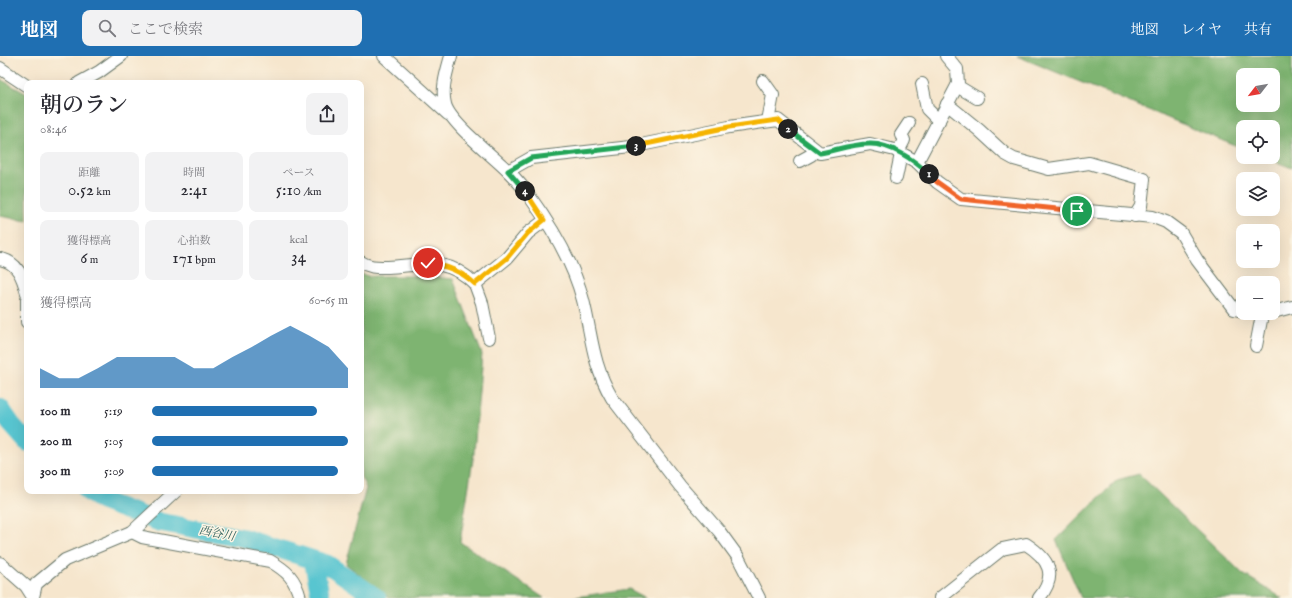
<!DOCTYPE html>
<html lang="ja">
<head>
<meta charset="utf-8">
<style>
	:root { --surface:#fff; --page:#f2f2f3; --text:#2b2b33; --muted:#7c7c81; --accent:#1f6fb2 }
	body { margin:0; font-family:"IM FELL English","Noto Serif JP",serif; background:var(--page); color:var(--text); height:100vh; display:flex; flex-direction:column; font-size:15px; white-space:nowrap }
	* { box-sizing:border-box; margin:0 }
	p { font-size:13px; color:var(--muted) }
	.icon { flex:none; width:22px; height:22px; fill:none; stroke:currentColor; stroke-width:2; stroke-linecap:round; stroke-linejoin:round }
	.map { position:relative; flex:1; overflow:hidden }
	.side { position:absolute; left:24px; top:24px; width:340px; height:414px; display:flex; flex-direction:column; background:var(--surface); border-radius:8px; box-shadow:0 4px 16px #0002 }
	.side>* { flex:none }
	.needle { width:26px; rotate:239deg }
	.controls { position:absolute; left:1236px; top:12px; display:grid; gap:8px }
	.controls a { display:grid; place-items:center; width:44px; height:44px; border-radius:8px; background:var(--surface); box-shadow:0 4px 16px #0002; font-size:20px }
	.pin { position:absolute; display:grid; place-items:center; width:34px; height:34px; color:#fff; margin:-17px; border:2px solid #fff; border-radius:50%; box-shadow:0 1px 4px #0007 }
	.km { position:absolute; width:20px; height:20px; margin:-10px; border-radius:50%; background:#222; color:#fff; font-size:11px; line-height:20px; text-align:center }
	.round { display:grid; place-items:center; flex:none; width:42px; height:42px; border-radius:8px; background:var(--page) }
	.headline { display:flex; align-items:center; justify-content:space-between; height:68px; padding:0 16px }
	h1 { font-size:22px; font-weight:600; line-height:30px }
	.figures { display:grid; grid-template-columns:repeat(3,1fr); gap:6px; height:68px; padding:4px 16px }
	.figures div { display:grid; align-content:center; border-radius:8px; background:var(--page); text-align:center }
	.figures b { font-size:17px; font-weight:600 }
	.figures small { font-size:11px; font-weight:400 }
	.figures p { font-size:11px }
	.chart { height:112px; padding:8px 16px }
	.chart p { display:flex; justify-content:space-between }
	.chart svg { width:100%; height:72px; margin-top:4px; fill:var(--accent); opacity:.7 }
	ul { padding:0 16px; list-style:none; font-size:13px }
	li { display:grid; grid-template-columns:64px 48px 1fr; align-items:center; height:30px }
	li i { height:10px; border-radius:5px; background:var(--accent) }
	header { display:flex; align-items:center; gap:24px; box-sizing:border-box; height:56px; padding:0 20px; background:var(--accent); color:#fff }
	header strong { font-size:19px }
	nav { display:flex; gap:22px; margin-inline-start:auto; font-size:14px }
	.search { width:280px; height:36px; background:var(--page); display:flex; align-items:center; gap:10px; box-sizing:border-box; padding:0 14px; border-radius:8px; color:var(--muted); font-size:15px }
	.map>svg:first-child { display:block }
	.forest { fill:#7eb471; stroke:#4e7852; fill-rule:evenodd }
	.lines { fill:none; stroke-linecap:round; stroke-linejoin:round }
	.river { stroke:#59c5d0; stroke-width:19 }
	.minor-casing { stroke:#6a786a; stroke-width:14 }
	.minor { stroke:#fff; stroke-width:12 }
	.split-1-casing { stroke:#fff; stroke-width:8 }
	.split-2-casing { stroke:#fff; stroke-width:8 }
	.split-3-casing { stroke:#fff; stroke-width:8 }
	.split-4-casing { stroke:#fff; stroke-width:8 }
	.split-5-casing { stroke:#fff; stroke-width:8 }
	.split-1 { stroke:#f0652b; stroke-width:5 }
	.split-2 { stroke:#22a559; stroke-width:5 }
	.split-3 { stroke:#f5b400; stroke-width:5 }
	.split-4 { stroke:#22a559; stroke-width:5 }
	.split-5 { stroke:#f5b400; stroke-width:5 }
	.labels { text-anchor:middle; stroke-width:3; stroke-linejoin:round; paint-order:stroke }
	.water-label { font-size:12px; font-style:italic; fill:#2e5f5b; stroke:#fcf5e5 }
</style>
</head>
<body>
<header>
<strong>地図</strong>
<div class="search"><svg class="icon" aria-label="search" viewBox="0 0 24 24"><circle cx="10" cy="10" r="6"/><path d="M15 15l6 6"/></svg>ここで検索</div>
<nav><a>地図</a><a>レイヤ</a><a>共有</a></nav>
</header>
<div class="map">
<svg width="1292" height="542" viewBox="0 0 1292 542">
	<rect width="100%" height="100%" fill="#fcf5e5"/>
	<filter id="ink" filterUnits="userSpaceOnUse"><feTurbulence type="fractalNoise" baseFrequency=".025" numOctaves="2"/><feDisplacementMap in="SourceGraphic" scale="8" xChannelSelector="R" yChannelSelector="G"/><feConvolveMatrix kernelMatrix="1 2 1 2 8 2 1 2 1" color-interpolation-filters="sRGB"/></filter>
	<filter id="wash" filterUnits="userSpaceOnUse"><feTurbulence type="fractalNoise" baseFrequency=".012" numOctaves="4" result="noise"/><feDisplacementMap in="SourceGraphic" scale="16" xChannelSelector="R" yChannelSelector="G"/><feGaussianBlur stdDeviation="0.9" result="paint"/><feColorMatrix in="noise" values="0 0 0 0 0 0 0 0 0 0 0 0 0 0 0 0 0 1.4 0 .05"/><feComposite in="paint" operator="in"/></filter>
	<g filter="url(#wash)">
		<rect width="100%" height="100%" fill="#f6e6cd"/>
		<g class="forest">
			<path d="M1017 0H1292V112L1264 101H1273V71H1243V93ZM1243 19H1273V49H1243Z"/>
			<path d="M0 23 27 38V165L0 160Z"/>
			<path d="M361 217 368 220H418L453 223 482 298 474 397 460 486 544 542H389L346 508 366 432 361 421Z"/>
			<path d="M1139 418 1243 518 1282 542H1081L1056 484 1117 424Z"/>
			<path d="M629 533 646 542H569Z"/>
		</g>
		<g class="lines">
			<g class="river">
				<path d="M0 352 11 368 27 386"/>
				<path d="M87 435 102 445 159 466 244 482 327 508 377 542"/>
				<path d="M313 504 321 542"/>
			</g>
		</g>
	</g>
	<g filter="url(#ink)">
		<g class="lines">
			<g class="minor-casing">
				<g id="minor">
					<path d="M384 0 448 58"/>
					<path d="M451 0C447 15 441 32 445 48 449 66 492 99 507 114 515 122 524 132 530 141 551 170 574 209 583 244 592 280 592 308 612 342L680 430 719 475 738 501 759 542"/>
					<path d="M0 12 27 30"/>
					<path d="M763 25 773 39 768 65"/>
					<path d="M79 27 99 16 121 0"/>
					<path d="M922 28 927 53 939 65"/>
					<path d="M957 30 977 42"/>
					<path d="M947 48 979 74 1005 98 1014 103 1049 113 1089 107 1144 123 1141 150 1135 160"/>
					<path d="M898 96 904 84 901 79 909 67"/>
					<path d="M800 105 811 99 814 93"/>
					<path d="M917 106 958 28 957 13 946 0"/>
					<path d="M508 115 531 102 631 91 729 71 778 64 820 97 870 88 895 94 917 106 937 126 961 143 1153 161 1166 166 1181 177 1197 204 1234 253 1243 255"/>
					<path d="M896 122 901 98"/>
					<path d="M0 203C18 206 23 222 27 237"/>
					<path d="M361 206C370 212 378 211 388 211 423 209 447 200 475 228L507 202 528 177 544 165"/>
					<path d="M475 228 482 247 489 282"/>
					<path d="M27 243V266"/>
					<path d="M1273 256 1292 251"/>
					<path d="M1256 290 1262 259"/>
					<path d="M132 476 142 481 270 505C287 515 295 522 300 542"/>
					<path d="M0 507 26 530 33 541"/>
					<path d="M33 541 36 528 65 504 132 476 176 435"/>
					<path d="M940 542 1002 493 1026 488C1049 503 1058 519 1039 542"/>
				</g>
			</g>
			<use href="#minor" class="minor"/>
		</g>
	</g>
	<g class="lines" filter="url(#ink)">
		<g class="split-1-casing">
			<path id="split-1" d="M929 118 937 126 961 143 1077 155"/>
		</g>
		<g class="split-2-casing">
			<path id="split-2" d="M788 73 820 97C836 94 853 88 869 88 890 87 914 104 929 118"/>
		</g>
		<g class="split-3-casing">
			<path id="split-3" d="M636 90 729 71 778 64 788 73"/>
		</g>
		<g class="split-4-casing">
			<path id="split-4" d="M525 135 508 115 531 102 636 90"/>
		</g>
		<g class="split-5-casing">
			<path id="split-5" d="M428 207C447 210 461 215 475 228L507 202 528 177 544 164 525 135"/>
		</g>
		<use href="#split-1" class="split-1"/>
		<use href="#split-2" class="split-2"/>
		<use href="#split-3" class="split-3"/>
		<use href="#split-4" class="split-4"/>
		<use href="#split-5" class="split-5"/>
	</g>
	<g class="labels">
		<g class="water-label">
			<text transform="translate(217 477) rotate(11)" y="4">西谷川</text>
		</g>
	</g>
</svg>
<div class="controls">
<a><svg class="needle" viewBox="-14 -14 28 28"><path d="M0-13l5 13h-10z" fill="#e53935"/><path d="M0 13l5-13h-10z" fill="#7c7c81"/></svg></a>
<a><svg class="icon" aria-label="locate" viewBox="0 0 24 24"><circle cx="12" cy="12" r="6"/><path d="M12 2v4M12 18v4M2 12h4M18 12h4"/></svg></a>
<a><svg class="icon" aria-label="layers" viewBox="0 0 24 24"><path d="M12 4l9 5-9 5-9-5zM3 14l9 5 9-5"/></svg></a>
<a>+</a>
<a>−</a>
</div>
<div class="pin" style="left:1077px;top:155px;background:#1e9e55"><svg class="icon" aria-label="arrive" viewBox="0 0 24 24"><path d="M6 21V4h12l-3 4 3 4H6"/></svg></div>
<div class="pin" style="left:428px;top:207px;background:#d93025"><svg class="icon" aria-label="check" viewBox="0 0 24 24"><path d="M5 12l5 5 9-10"/></svg></div>
<b class="km" style="left:929px;top:118px">1</b>
<b class="km" style="left:788px;top:73px">2</b>
<b class="km" style="left:636px;top:90px">3</b>
<b class="km" style="left:525px;top:135px">4</b>
<section class="side">
<div class="headline"><div><h1>朝のラン</h1><p>08:46</p></div><a class="round"><svg class="icon" aria-label="share" viewBox="0 0 24 24"><path d="M12 15V3M7 8l5-5 5 5M5 13v7h14v-7"/></svg></a></div>
<div class="figures">
<div><p>距離</p><b>0.52<small> km</small></b></div>
<div><p>時間</p><b>2:41</b></div>
<div><p>ペース</p><b>5:10<small> /km</small></b></div>
</div>
<div class="figures">
<div><p>獲得標高</p><b>6<small> m</small></b></div>
<div><p>心拍数</p><b>171<small> bpm</small></b></div>
<div><p>kcal</p><b>34</b></div>
</div>
<div class="chart"><p><span>獲得標高</span>60–65 m</p>
<svg viewBox="0 0 160 44" preserveAspectRatio="none"><path d="M0 44V32L10 38L20 38L30 32L40 25L50 25L60 25L70 25L80 32L90 32L100 25L110 19L120 12L130 6L140 12L150 19L160 32V44z"/></svg>
</div>
<ul>
<li><b>100 m</b>5:19<i style="width:84%"></i></li>
<li><b>200 m</b>5:05<i style="width:100%"></i></li>
<li><b>300 m</b>5:09<i style="width:95%"></i></li>
</ul>
</section>
</div>
</body>
</html>
